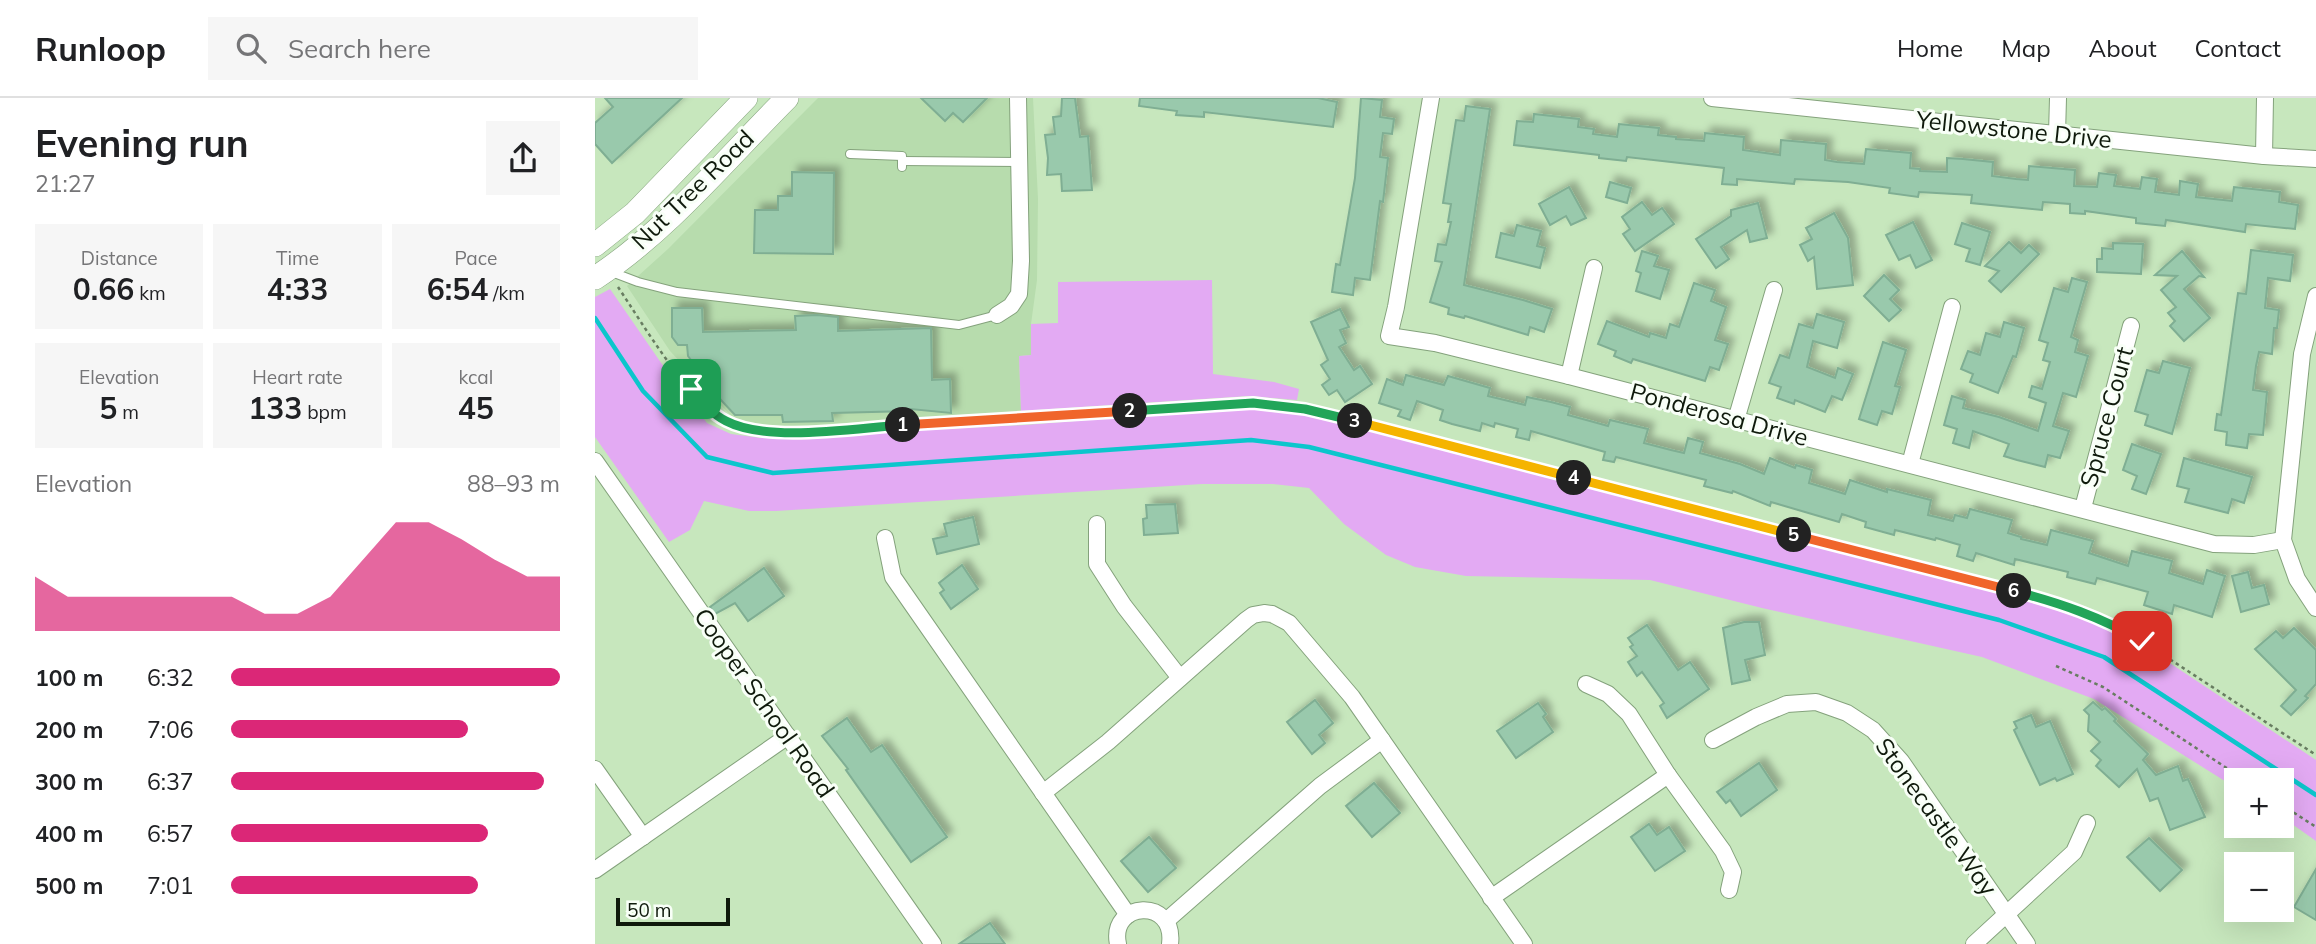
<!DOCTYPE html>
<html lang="en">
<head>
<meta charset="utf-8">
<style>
	:root { --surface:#fff; --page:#f6f6f6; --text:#202124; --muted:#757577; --line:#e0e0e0; --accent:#db2777 }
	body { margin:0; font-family:Mulish,sans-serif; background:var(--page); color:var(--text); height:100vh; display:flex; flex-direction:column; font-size:26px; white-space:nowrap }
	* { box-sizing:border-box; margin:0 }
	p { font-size:23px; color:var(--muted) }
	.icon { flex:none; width:38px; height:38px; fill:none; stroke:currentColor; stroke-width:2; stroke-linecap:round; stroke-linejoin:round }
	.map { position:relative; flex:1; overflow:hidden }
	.sheet { display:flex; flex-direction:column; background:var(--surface); width:595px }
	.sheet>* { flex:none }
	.buttons { position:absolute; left:1629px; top:670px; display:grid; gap:14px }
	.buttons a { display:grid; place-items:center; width:70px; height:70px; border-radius:0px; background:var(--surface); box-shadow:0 7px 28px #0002; font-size:35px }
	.scale { position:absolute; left:21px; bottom:18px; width:114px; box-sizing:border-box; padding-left:7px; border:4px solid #0f1a0c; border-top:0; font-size:19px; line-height:24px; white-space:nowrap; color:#0f1a0c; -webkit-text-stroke:5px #f8fff7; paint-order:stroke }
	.pin { position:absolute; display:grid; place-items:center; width:60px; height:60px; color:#fff; margin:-30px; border-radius:14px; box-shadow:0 4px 10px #0006 }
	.km { position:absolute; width:35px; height:35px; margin:-18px; border-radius:50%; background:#222; color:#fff; font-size:19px; line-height:35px; text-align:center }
	.round { display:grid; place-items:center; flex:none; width:74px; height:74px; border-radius:0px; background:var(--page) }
	.headline { display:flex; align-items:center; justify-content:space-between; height:119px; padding:0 35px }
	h1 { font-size:38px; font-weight:700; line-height:52px }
	.figures { display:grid; grid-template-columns:repeat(3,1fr); gap:10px; height:119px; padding:7px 35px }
	.figures div { display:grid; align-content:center; border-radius:0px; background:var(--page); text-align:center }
	.figures b { font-size:30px; font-weight:700 }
	.figures small { font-size:19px; font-weight:400 }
	.figures p { font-size:19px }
	.chart { height:196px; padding:14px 35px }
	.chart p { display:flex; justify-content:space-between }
	.chart svg { width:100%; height:126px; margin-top:7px; fill:var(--accent); opacity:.7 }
	ul { padding:0 35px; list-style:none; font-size:23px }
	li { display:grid; grid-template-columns:112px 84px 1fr; align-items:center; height:52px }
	li i { height:18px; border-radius:9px; background:var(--accent) }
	header { display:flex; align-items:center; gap:42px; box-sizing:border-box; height:98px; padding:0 35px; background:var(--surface); border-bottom:2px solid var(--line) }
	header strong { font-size:33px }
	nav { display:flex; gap:38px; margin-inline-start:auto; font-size:24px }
	.search { width:490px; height:63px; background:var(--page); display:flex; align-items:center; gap:18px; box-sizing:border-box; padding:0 24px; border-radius:0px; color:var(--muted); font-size:26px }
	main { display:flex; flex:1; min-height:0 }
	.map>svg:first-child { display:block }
	.built { fill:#b7dcad }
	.green { fill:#e3aaf3 }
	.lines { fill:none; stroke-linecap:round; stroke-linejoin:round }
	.stream { stroke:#0cc6cc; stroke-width:4.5 }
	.building { fill:#99c9ac; stroke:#7fae93; stroke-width:2; filter:url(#shadow) }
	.lane-casing { stroke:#84a27c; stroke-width:10 }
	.street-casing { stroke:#84a27c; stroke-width:18 }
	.secondary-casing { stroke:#84a27c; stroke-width:24 }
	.path { stroke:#687d61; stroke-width:2.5; stroke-dasharray:3.5 3.5; stroke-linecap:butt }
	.lane { stroke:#fff; stroke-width:8 }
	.street { stroke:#fff; stroke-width:16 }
	.secondary { stroke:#fff; stroke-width:23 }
	.split-1-casing { stroke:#fff; stroke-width:14 }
	.split-2-casing { stroke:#fff; stroke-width:14 }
	.split-3-casing { stroke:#fff; stroke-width:14 }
	.split-4-casing { stroke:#fff; stroke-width:14 }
	.split-5-casing { stroke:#fff; stroke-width:14 }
	.split-6-casing { stroke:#fff; stroke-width:14 }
	.split-7-casing { stroke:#fff; stroke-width:14 }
	.split-1 { stroke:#22a559; stroke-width:9 }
	.split-2 { stroke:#f0652b; stroke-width:9 }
	.split-3 { stroke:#22a559; stroke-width:9 }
	.split-4 { stroke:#f5b400; stroke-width:9 }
	.split-5 { stroke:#f5b400; stroke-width:9 }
	.split-6 { stroke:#f0652b; stroke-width:9 }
	.split-7 { stroke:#22a559; stroke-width:9 }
	.labels { text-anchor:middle; stroke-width:6; stroke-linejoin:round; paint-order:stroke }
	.street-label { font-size:24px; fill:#0f1a0c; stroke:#f8fff7 }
</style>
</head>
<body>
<header>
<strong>Runloop</strong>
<div class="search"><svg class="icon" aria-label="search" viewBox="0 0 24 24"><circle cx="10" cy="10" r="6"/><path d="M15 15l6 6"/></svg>Search here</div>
<nav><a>Home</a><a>Map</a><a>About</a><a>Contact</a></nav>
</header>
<main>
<section class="sheet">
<div class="headline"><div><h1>Evening run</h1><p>21:27</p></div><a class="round"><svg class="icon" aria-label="share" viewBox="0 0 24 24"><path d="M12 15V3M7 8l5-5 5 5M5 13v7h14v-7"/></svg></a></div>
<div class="figures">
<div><p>Distance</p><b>0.66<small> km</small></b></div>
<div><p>Time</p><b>4:33</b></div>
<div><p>Pace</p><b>6:54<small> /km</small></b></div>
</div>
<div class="figures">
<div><p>Elevation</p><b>5<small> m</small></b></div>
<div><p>Heart rate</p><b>133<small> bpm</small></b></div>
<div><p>kcal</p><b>45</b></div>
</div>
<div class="chart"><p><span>Elevation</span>88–93 m</p>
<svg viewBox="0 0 160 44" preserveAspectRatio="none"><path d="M0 44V25L10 32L20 32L30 32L40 32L50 32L60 32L70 38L80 38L90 32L100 19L110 6L120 6L130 12L140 19L150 25L160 25V44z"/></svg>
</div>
<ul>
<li><b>100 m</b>6:32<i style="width:100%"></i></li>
<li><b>200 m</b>7:06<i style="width:72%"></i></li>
<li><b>300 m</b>6:37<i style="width:95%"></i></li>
<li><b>400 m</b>6:57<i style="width:78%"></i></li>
<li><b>500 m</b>7:01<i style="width:75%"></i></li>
</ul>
</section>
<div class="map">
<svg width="1721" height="846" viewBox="0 0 1721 846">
	<defs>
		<filter id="shadow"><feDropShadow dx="6" dy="-6" stdDeviation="3.5" flood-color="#0004"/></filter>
	</defs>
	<rect width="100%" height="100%" fill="#c7e7bd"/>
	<path class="built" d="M223 0H438L443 101 442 182 436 226V257L424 258 426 313 175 330 140 322 75 253 32 188 73 151Z"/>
	<g class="green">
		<path d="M617 182 618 276 679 284 704 291 702 302 654 298 426 313 424 258 436 257V226L463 225V184Z"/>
		<path d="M15 191 71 272 112 325 136 336 166 340 430 327 645 310H672L715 316 1479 514 1514 529 1546 546 1721 662V743L1687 719V682H1642L1641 690 1499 601 1387 559 1167 510 1055 482 871 478 820 469 791 457 749 426 714 390 678 386H607L181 413H154L109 403 95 432 74 444 0 339V199Z"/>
	</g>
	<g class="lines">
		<path class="stream" d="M0 220 48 293 112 359 178 375 656 342 714 349 1404 522 1509 559 1721 697"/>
	</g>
	<g class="building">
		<path d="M10 0H87L17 65 0 46V25L18 9Z"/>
		<path d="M326 0H392L368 24 358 15 350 23Z"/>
		<path d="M467 0H480L485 39 493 38 497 92 467 93 466 76 452 77 453 60 450 37 460 36 458 19 466 18Z"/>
		<path d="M545 0H723L742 4 738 29 609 14V19L581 17 582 13 544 8Z"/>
		<path d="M766 0 787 2 785 19 799 21 797 36 788 35 785 59 793 60 788 104 785 103 775 182 760 180 758 197 737 194 741 166 745 167 760 80Z"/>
		<path d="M871 8 895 11 869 187 928 202 957 211 949 234 935 229 933 237 870 218 869 220 853 216 854 210 835 204 847 164 840 163 843 146 851 147 856 124H853L856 106 848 105 861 22 869 23Z"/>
		<path d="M939 16 984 21 983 29 999 31 998 36 1022 39 1024 26 1064 30 1063 37 1081 39V41L1109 43 1110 35 1149 39 1148 52 1185 57 1186 42 1231 46 1230 62 1242 64 1269 66 1271 51 1316 55 1315 70 1325 71V73L1352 74V60L1368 61 1398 64 1397 78 1421 81 1433 82 1434 68 1480 72 1479 88 1502 89 1504 75 1521 77 1519 88 1545 91 1547 79 1562 81 1560 94 1584 97 1585 83 1603 86 1601 99 1637 103 1639 89 1685 94 1684 104 1703 107 1700 131 1651 126 1650 134 1571 122 1570 128 1541 125V120L1490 113V116L1475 115V106L1448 104 1447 112 1376 105 1377 97 1324 94 1323 99 1294 95 1295 90 1253 84 1200 81 1199 86 1142 81V87L1127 86 1129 70 1032 59 1031 63 1004 60V57L919 47 922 23 938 24Z"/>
		<path d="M197 74 239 75 238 156 159 155 160 112H183V98H197Z"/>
		<path d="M1015 84 1036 90 1032 105 1011 99Z"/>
		<path d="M974 89 991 120 976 127 971 118 955 127 944 106Z"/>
		<path d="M1047 104 1057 117 1067 110 1079 126 1040 153 1028 136 1035 131 1027 119Z"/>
		<path d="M1163 105 1172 140 1155 144 1152 132 1126 149 1134 161 1121 170 1101 141 1136 118V112Z"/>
		<path d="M1239 115 1253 140 1258 187 1222 191 1219 159 1213 163 1205 147 1217 141 1211 130Z"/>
		<path d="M1318 124 1337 162 1321 170 1315 157 1304 162 1291 137Z"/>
		<path d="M1367 125 1395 134 1385 167 1371 163 1375 151 1360 146Z"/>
		<path d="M922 127 946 133 942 148 950 150 945 170 901 159 906 135 919 138Z"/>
		<path d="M1414 144 1426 155 1434 147 1444 156 1406 194 1394 183 1404 173 1390 168Z"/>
		<path d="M1518 145 1548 146 1546 176 1502 174V161H1507V150L1518 151Z"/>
		<path d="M1656 152 1698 157 1695 183 1673 180 1670 210 1684 212 1682 230H1679L1677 256 1664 254 1661 268 1658 292 1672 294 1668 337 1654 336 1652 350 1631 347 1632 334 1620 332 1622 316 1626 317 1643 195 1651 196Z"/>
		<path d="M1047 153 1063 158 1059 168 1074 172 1065 201 1041 193 1046 175 1041 173Z"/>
		<path d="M1587 153 1609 179 1604 178 1589 191 1615 220 1589 243 1575 228 1580 223 1573 215 1581 209 1566 192 1582 178 1560 177Z"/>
		<path d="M1289 177 1304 192 1295 201 1306 212 1294 223 1269 198Z"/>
		<path d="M1477 180 1492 184 1476 239 1483 242 1480 254 1493 258 1481 299 1468 295 1458 328 1474 333 1465 360 1453 357 1450 369 1422 362 1409 358 1414 346 1378 333 1374 350 1358 345 1362 331 1349 327 1357 298 1370 302 1368 310 1404 319 1443 333 1451 305 1434 299 1437 288 1447 291 1455 264 1448 262 1453 245 1444 242 1459 190 1473 194Z"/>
		<path d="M1099 185 1120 192 1116 203 1131 209 1120 242 1133 246 1124 272 1115 269 1110 283 1038 261 1036 265 1019 258 1021 253 1003 246 1012 223 1054 239 1055 235 1071 240 1075 226 1084 229Z"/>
		<path d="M77 210H107L108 234 201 232 200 218 222 217 243 219V233L336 230 337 282 355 281 356 315 316 311V313L237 315 238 323 188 324 187 317H140L111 286 110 270H102L93 258 92 247H83L77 239Z"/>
		<path d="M745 211 754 229 745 232 751 245 744 249 759 272 765 268 777 286 750 304 742 292 734 297 727 287 735 281 726 267 733 262 716 224Z"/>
		<path d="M1222 216 1249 224 1242 250 1218 243 1212 269 1240 280 1243 270 1258 276 1247 302 1237 298 1230 314 1200 302 1199 306 1182 300 1186 289 1174 285 1185 257 1194 260 1204 226 1218 230Z"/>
		<path d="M1409 224 1429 230 1421 259 1418 258 1403 295 1375 284 1378 276 1366 271 1373 253 1385 257 1391 235 1405 239Z"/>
		<path d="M1288 244 1311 252 1300 288 1305 289 1297 316 1287 313 1282 327 1264 321Z"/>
		<path d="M1568 263 1595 270 1577 336 1550 327 1553 317 1540 313 1552 272 1564 275Z"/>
		<path d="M811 277 849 287 853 278 895 290 893 298 930 307 932 299 956 304 975 309 973 317 995 323 1013 328 1015 322 1053 331 1049 345 1076 352 1089 355 1093 340 1108 344 1105 355 1145 366 1169 376 1175 360 1200 370 1201 367 1217 372 1214 385 1250 396 1255 382 1292 394V391L1336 402 1333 417 1358 423 1360 417 1372 420 1375 411 1402 418 1417 422 1413 435 1426 439V441L1452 447 1456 432 1483 439 1498 443 1494 455 1533 468 1537 453 1577 463 1574 475 1608 486 1612 472 1630 478 1617 519 1579 507 1577 516 1549 507 1553 494 1502 480 1500 486 1472 479 1473 474 1420 461 1419 467 1381 455 1378 463 1362 458 1365 447 1341 440 1340 442 1300 432 1299 437 1270 429 1271 424 1247 416 1244 424 1176 404 1175 408 1138 393 1137 395 1109 388 1111 382 1021 359 1019 364 1008 362 1010 354 936 333 934 342 921 339 923 331 900 325 899 329 887 325 885 333 857 326 845 322 848 312 822 303 815 322 803 318 806 312 784 305 792 281 808 287Z"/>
		<path d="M1537 346 1566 356 1551 396 1537 391 1542 378 1528 372Z"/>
		<path d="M1589 360 1657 379 1649 405 1637 401 1633 415 1590 404 1594 391 1582 388Z"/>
		<path d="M580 406 583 435 549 437 548 421 552 420 551 407Z"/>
		<path d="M378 419 384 446 342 456 338 441 352 438 349 426Z"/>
		<path d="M367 467 383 491 356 511 345 495 349 492 344 485Z"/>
		<path d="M169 470 189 498 153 523 140 505 120 516 115 509Z"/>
		<path d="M1653 474 1657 490 1669 487 1674 506 1646 514 1637 478Z"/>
		<path d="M1149 524H1164L1170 557 1150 562 1155 582 1137 586 1128 530Z"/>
		<path d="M1052 527 1083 572 1095 564 1114 591 1072 620 1065 608 1069 605 1047 574 1042 578 1033 564 1042 558 1035 549 1038 547 1033 540Z"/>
		<path d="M1699 530 1721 552V586L1710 598 1713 600 1696 617 1686 608 1701 592 1660 551 1681 533 1688 540Z"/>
		<path d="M720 602 738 625 724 637 730 645 717 656 692 624Z"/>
		<path d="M1498 604 1507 612 1510 610 1521 621 1519 623 1553 656 1548 662 1561 677 1583 668 1588 683 1593 681 1610 719 1575 732 1563 700 1555 703 1542 671 1524 689 1501 668 1506 662 1496 653 1505 644 1493 633 1494 617 1489 612Z"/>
		<path d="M943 605 951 616 948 619 958 634 921 660 902 633Z"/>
		<path d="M1436 617 1441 629 1455 623 1478 676 1462 683 1460 680 1445 687 1419 632 1422 630 1419 624Z"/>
		<path d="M252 620 276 654 287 647 352 739 316 764 251 672 253 671 227 638Z"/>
		<path d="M1164 665 1182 692 1146 718 1135 702 1131 705 1122 694Z"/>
		<path d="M779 685 805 715 777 739 751 708Z"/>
		<path d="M1054 726 1062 737 1074 729 1090 753 1060 773 1036 739Z"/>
		<path d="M554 739 581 770 553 794 526 763Z"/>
		<path d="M1554 740 1587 772 1565 793 1532 759Z"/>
		<path d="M1721 771V822L1699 809Z"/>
		<path d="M395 825 410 846H364Z"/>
	</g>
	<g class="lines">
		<g class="lane-casing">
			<g id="lane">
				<path d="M255 56 307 58V69"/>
				<path d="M307 63 424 64"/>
				<path d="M14 173 43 184 82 194 364 227 402 217"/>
			</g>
		</g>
		<g class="street-casing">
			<g id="street">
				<path d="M836 0 801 209 794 238 840 245 974 278 1619 446 1659 447 1688 442"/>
				<path d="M1117 0 1669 58 1721 61"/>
				<path d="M1462 36 1463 0"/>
				<path d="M1669 58 1670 0"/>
				<path d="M1721 198 1707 256 1688 442 1702 481 1721 510"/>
				<path d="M402 217 416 208 424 196 426 163 423 0"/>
				<path d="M974 278 999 170"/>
				<path d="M1141 322 1179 192"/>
				<path d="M0 363 338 846"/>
				<path d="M1315 366 1357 209"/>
				<path d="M1488 410 1536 228"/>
				<path d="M502 426V466L529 508 585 580"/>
				<path d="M290 440 298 479 533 817"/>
				<path d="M991 586 1013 596 1034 616 1073 677 1128 753 1138 774 1134 792"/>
				<path d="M1118 642 1161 619 1192 606 1221 604 1252 615 1278 632 1306 663 1432 846"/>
				<path d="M0 671 48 739"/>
				<path d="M448 695 513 644 651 522 658 517 669 515 677 516 694 525 757 599 929 846"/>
				<path d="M0 772 193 638"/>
				<path d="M896 800 1073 677"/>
				<path d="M571 823 725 688 787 642"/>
				<path d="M523 846C514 803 581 799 575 846"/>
				<path d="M1379 846 1479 754 1492 725"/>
			</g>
		</g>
		<g class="secondary-casing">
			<g id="secondary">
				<path d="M0 147 40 115 151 0"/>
				<path d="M0 180C71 134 132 60 192 0"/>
			</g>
		</g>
		<g class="path">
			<path d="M23 189C48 226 93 303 131 323 154 336 186 334 211 334 301 327 392 324 482 318 558 313 634 297 710 311L1463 504 1503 519 1547 543 1721 657"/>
			<path d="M1461 568 1508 589 1650 682"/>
			<path d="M1687 707 1721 729"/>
		</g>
		<use href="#lane" class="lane"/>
		<use href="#street" class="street"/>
		<use href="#secondary" class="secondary"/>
	</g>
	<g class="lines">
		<g class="split-1-casing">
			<path id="split-1" d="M96 291C106 303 117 316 131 323 173 345 261 330 308 327"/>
		</g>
		<g class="split-2-casing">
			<path id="split-2" d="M308 327 535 313"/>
		</g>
		<g class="split-3-casing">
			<path id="split-3" d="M535 313 658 305 710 311 760 323"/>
		</g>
		<g class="split-4-casing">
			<path id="split-4" d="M760 323 979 380"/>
		</g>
		<g class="split-5-casing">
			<path id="split-5" d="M979 380 1199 437"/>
		</g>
		<g class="split-6-casing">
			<path id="split-6" d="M1199 437 1419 493"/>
		</g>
		<g class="split-7-casing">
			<path id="split-7" d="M1419 493C1465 505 1506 519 1547 543"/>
		</g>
		<use href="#split-1" class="split-1"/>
		<use href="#split-2" class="split-2"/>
		<use href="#split-3" class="split-3"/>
		<use href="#split-4" class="split-4"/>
		<use href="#split-5" class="split-5"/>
		<use href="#split-6" class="split-6"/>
		<use href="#split-7" class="split-7"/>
	</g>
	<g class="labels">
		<g class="street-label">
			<text transform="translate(1419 32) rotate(6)" y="8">Yellowstone Drive</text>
			<text transform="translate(98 92) rotate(-44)" y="8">Nut Tree Road</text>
			<text transform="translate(1124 317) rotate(15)" y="8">Ponderosa Drive</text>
			<text transform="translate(1512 319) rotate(-75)" y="8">Spruce Court</text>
			<text transform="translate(169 605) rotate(55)" y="8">Cooper School Road</text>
			<text transform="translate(1341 719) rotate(54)" y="8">Stonecastle Way</text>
		</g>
	</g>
</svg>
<div class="buttons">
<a>+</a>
<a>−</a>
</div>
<div class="scale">50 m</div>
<div class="pin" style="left:96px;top:291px;background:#1e9e55"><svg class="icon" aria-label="arrive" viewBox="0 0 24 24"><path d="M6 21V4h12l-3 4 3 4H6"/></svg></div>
<div class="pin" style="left:1547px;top:543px;background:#d93025"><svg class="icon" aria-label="check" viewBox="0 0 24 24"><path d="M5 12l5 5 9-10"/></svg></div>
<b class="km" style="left:308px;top:327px">1</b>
<b class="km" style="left:535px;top:313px">2</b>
<b class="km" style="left:760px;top:323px">3</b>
<b class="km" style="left:979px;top:380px">4</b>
<b class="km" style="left:1199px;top:437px">5</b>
<b class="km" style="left:1419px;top:493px">6</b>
</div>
</main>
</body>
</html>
